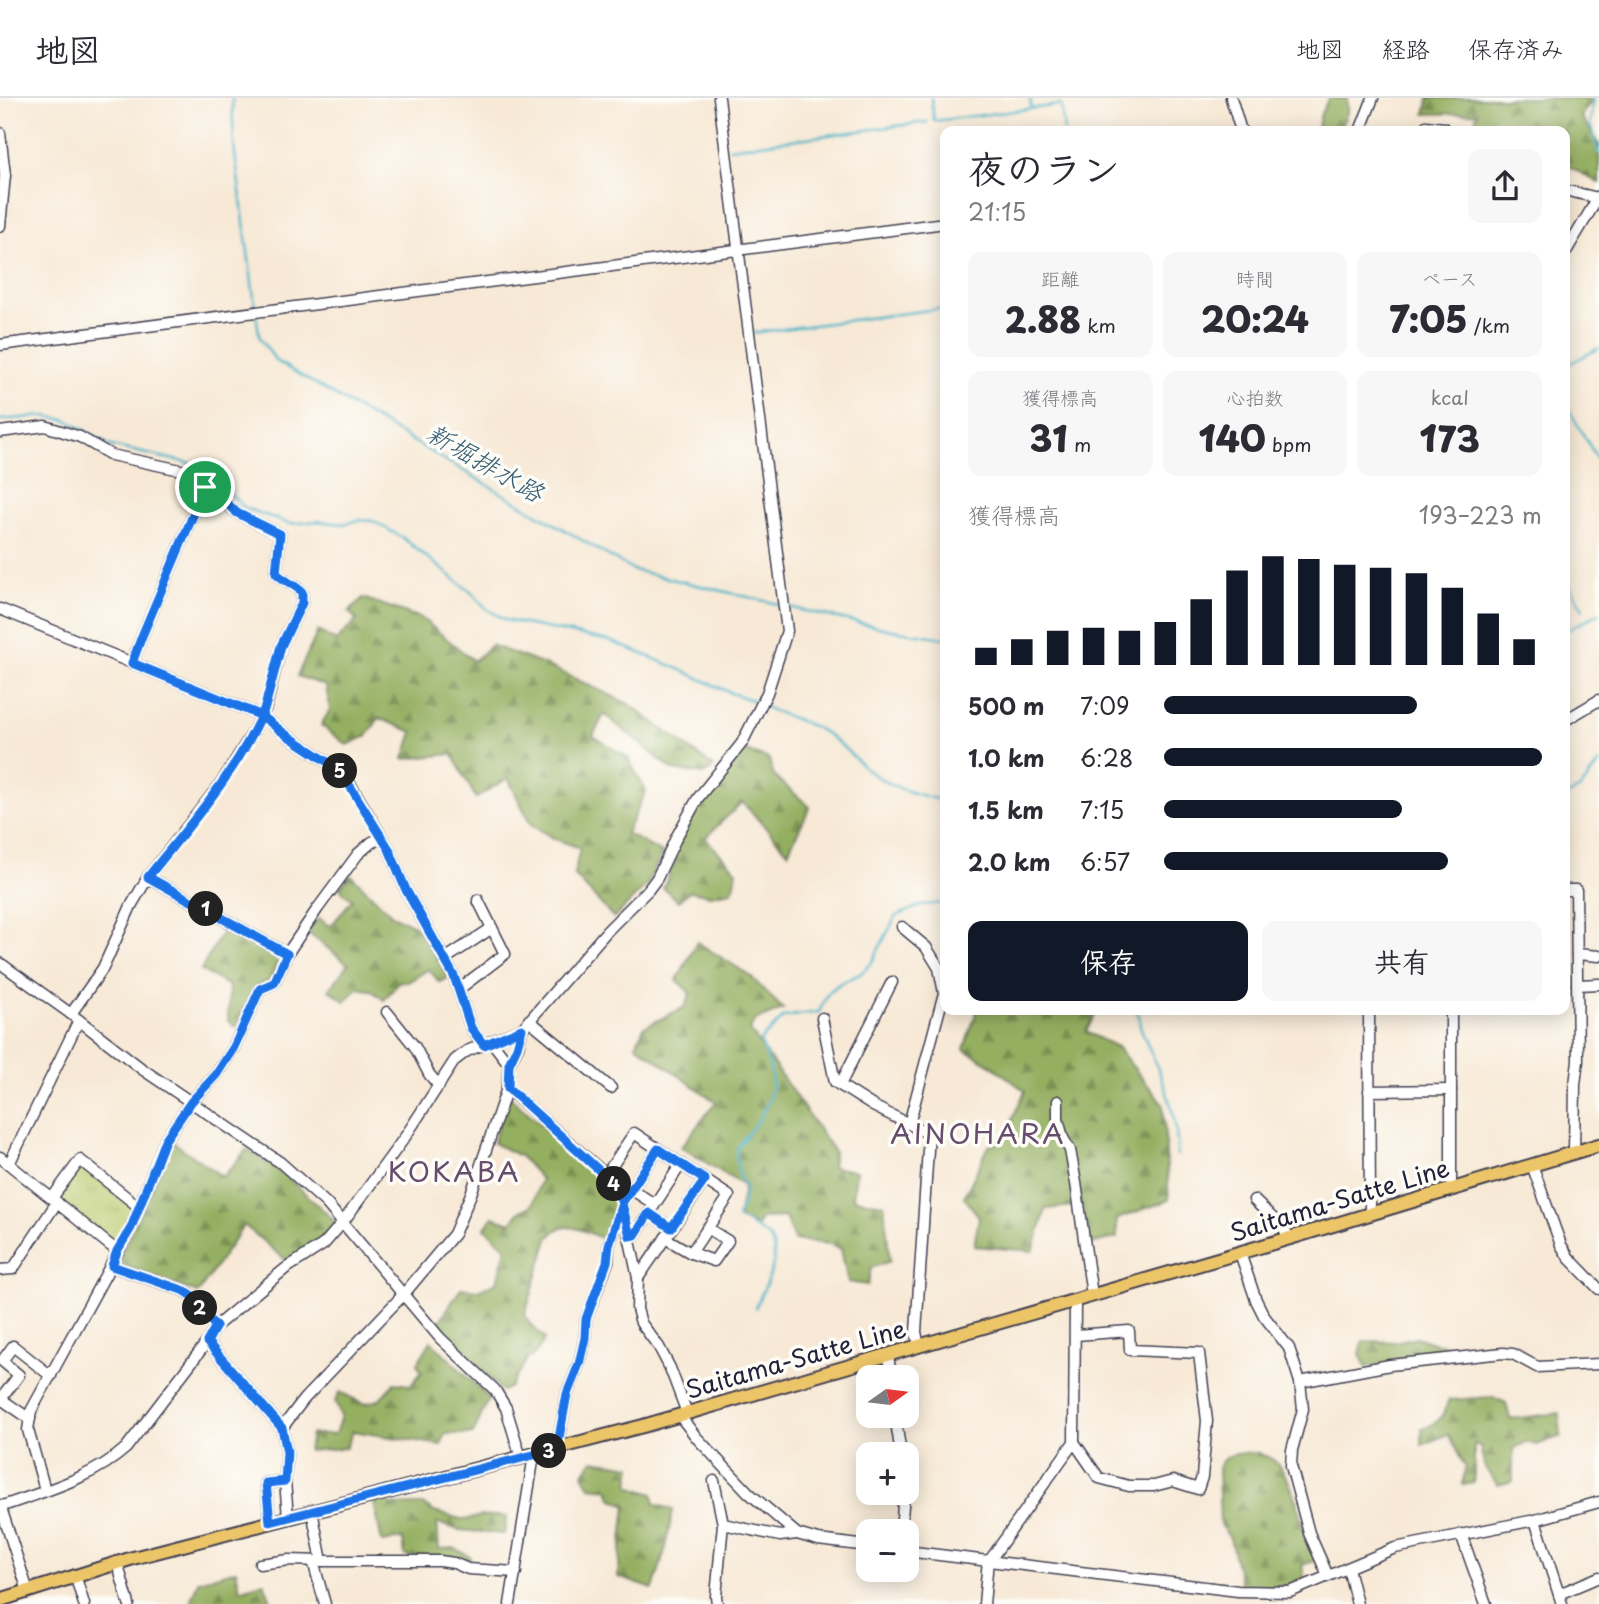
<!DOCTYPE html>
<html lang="ja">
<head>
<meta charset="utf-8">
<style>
	:root { --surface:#fff; --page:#f7f7f7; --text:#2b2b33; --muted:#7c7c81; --line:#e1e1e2; --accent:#111827 }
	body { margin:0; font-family:"Playpen Sans","Klee One",sans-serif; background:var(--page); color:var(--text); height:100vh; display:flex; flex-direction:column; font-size:26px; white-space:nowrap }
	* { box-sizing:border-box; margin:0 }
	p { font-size:23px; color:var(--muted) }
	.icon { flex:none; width:38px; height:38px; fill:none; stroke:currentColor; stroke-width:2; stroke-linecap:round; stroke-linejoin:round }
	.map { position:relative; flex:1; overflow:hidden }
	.side { position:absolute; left:940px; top:28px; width:630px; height:889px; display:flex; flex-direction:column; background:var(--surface); border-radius:14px; box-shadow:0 4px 18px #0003 }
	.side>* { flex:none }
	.needle { width:46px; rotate:76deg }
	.controls { position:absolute; left:856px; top:1267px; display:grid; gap:14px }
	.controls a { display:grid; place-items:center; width:63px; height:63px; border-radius:14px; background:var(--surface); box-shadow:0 4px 18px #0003; font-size:35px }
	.pin { position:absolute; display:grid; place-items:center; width:60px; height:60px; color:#fff; margin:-30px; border:4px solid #fff; border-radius:50%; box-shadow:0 2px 7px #0007 }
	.km { position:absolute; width:35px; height:35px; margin:-18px; border-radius:50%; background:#222; color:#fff; font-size:19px; line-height:35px; text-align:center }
	.round { display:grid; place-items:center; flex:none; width:74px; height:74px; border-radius:14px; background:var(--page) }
	.overview { display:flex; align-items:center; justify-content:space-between; height:119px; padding:0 28px }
	h1 { font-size:38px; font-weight:800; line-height:52px }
	.figures { display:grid; grid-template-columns:repeat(3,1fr); gap:10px; height:119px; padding:7px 28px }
	.figures div { display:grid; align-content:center; border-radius:14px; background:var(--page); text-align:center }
	.figures b { font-size:35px; font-weight:800 }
	.figures small { font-size:19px; font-weight:400 }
	.figures p { font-size:19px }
	.chart { height:196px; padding:14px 28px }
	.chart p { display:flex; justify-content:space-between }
	.chart svg { width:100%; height:126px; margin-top:7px; stroke:var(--accent); stroke-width:6 }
	.button { display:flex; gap:14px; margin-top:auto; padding:14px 28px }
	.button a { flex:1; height:80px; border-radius:14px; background:var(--accent); color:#fff; font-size:28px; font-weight:800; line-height:80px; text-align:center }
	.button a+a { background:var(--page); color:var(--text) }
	ul { padding:0 28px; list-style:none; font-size:23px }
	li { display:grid; grid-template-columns:112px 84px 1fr; align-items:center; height:52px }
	li i { height:18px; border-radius:9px; background:var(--accent) }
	header { display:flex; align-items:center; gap:42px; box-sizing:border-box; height:98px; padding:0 35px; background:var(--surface); border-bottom:2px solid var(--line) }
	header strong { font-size:33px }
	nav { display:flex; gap:38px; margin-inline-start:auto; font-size:24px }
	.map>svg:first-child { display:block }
	.forest { fill:url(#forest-firs); stroke:#5b684e; stroke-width:2 }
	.park { fill:url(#park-tufts); stroke:#6e7654; stroke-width:2 }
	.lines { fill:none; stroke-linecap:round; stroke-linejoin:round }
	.stream { stroke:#4bb3c9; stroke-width:2.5 }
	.minor-casing { stroke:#424052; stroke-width:13 }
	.major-casing { stroke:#424052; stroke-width:16 }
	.minor { stroke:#fff; stroke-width:10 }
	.major { stroke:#edc569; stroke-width:12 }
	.route-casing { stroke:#fff; stroke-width:14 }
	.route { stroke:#1a73e8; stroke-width:9 }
	.labels { text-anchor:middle; stroke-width:7; stroke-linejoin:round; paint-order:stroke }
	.street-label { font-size:24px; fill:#22223b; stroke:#fdfcf7 }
	.water-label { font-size:26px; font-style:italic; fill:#325c74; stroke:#fdfcf7 }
	.quarter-label { font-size:28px; letter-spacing:2px; fill:#664d6d; stroke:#fdfcf7 }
</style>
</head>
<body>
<header>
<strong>地図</strong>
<nav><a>地図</a><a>経路</a><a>保存済み</a></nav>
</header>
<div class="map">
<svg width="1599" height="1506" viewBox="0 0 1599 1506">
	<defs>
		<pattern id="forest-firs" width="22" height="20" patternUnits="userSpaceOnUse" patternTransform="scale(1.75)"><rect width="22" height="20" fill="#94af61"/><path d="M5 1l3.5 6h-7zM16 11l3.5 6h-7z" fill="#788e51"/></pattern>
		<pattern id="park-tufts" width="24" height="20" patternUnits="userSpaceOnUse" patternTransform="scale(1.75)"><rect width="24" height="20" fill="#bbcb6e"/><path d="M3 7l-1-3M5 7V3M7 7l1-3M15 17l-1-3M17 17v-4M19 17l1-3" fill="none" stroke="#a0ae60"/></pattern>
	</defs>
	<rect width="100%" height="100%" fill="#fdfcf7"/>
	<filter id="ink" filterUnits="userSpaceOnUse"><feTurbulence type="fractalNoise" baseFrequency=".0143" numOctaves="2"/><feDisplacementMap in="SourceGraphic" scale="14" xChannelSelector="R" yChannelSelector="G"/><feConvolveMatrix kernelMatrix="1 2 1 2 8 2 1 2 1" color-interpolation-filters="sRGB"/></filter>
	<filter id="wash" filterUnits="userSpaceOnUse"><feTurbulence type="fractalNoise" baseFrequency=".00686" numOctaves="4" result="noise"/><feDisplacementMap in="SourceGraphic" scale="28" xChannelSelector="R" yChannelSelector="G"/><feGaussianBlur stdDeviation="1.57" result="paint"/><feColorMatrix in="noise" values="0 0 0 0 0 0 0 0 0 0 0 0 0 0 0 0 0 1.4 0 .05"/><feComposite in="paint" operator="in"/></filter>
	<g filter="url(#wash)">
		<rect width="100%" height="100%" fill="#f7e9d6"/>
		<g class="forest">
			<path d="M1329 0H1347V15L1339 33H1317L1321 15Z"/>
			<path d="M1429 0H1594L1581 18 1599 47V85L1565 66 1564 33H1493L1474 30 1477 15 1425 16Z"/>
			<path d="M363 500 421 520 474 563 491 547 550 569 629 606 714 669 704 676 673 672 604 616 593 638 627 659 646 693 626 735 662 755 647 787 614 820 574 777 580 750 555 741 531 727 508 680 476 700 452 656 404 661 413 634 379 620 367 638 347 647 321 627 330 612 326 588 297 578 318 533 336 543 357 522 349 514Z"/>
			<path d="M743 652 769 661 773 677 810 709 788 754 742 704 705 740 737 773 732 793 710 797 690 793 678 803 663 790 676 761 671 759 703 701 726 678Z"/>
			<path d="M351 777 392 817 417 829 449 880 439 884 429 871 408 884 400 883 384 902 371 892 357 890 345 903 329 892 348 866 307 834 319 820 330 829 352 802 339 790Z"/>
			<path d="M225 829 280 858 270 882 256 889 236 929 228 922 229 888 201 872Z"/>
			<path d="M697 844 749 877 783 911 754 923 750 932 834 1054 832 1069 856 1073 853 1101 884 1106 890 1163 871 1170 868 1187 848 1184 841 1151 830 1146 794 1142 785 1119 762 1120 757 1128 738 1121 744 1088 681 1049 716 1004 636 947 644 929 685 909 690 895 677 882Z"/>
			<path d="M977 912H1097L1086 934 1117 949 1163 1006 1169 1102 1117 1121V1140L1089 1146 1082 1107 1046 1111 1033 1153 974 1148 979 1119 964 1099 989 1048 1003 1042 1025 993 991 967 964 951Z"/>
			<path d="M508 997 602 1081C625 1106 616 1112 606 1142 585 1134 563 1118 548 1141L525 1217 529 1225 545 1241 534 1258 528 1260 510 1289 502 1293 438 1226 461 1190 478 1192 497 1184 506 1150 485 1130 493 1119 511 1125 518 1115 532 1107 541 1081 520 1058 493 1045Z"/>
			<path d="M173 1044 223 1079 247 1051 285 1077 337 1125 321 1143 287 1163 244 1127 198 1195 117 1165Z"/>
			<path d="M1416 1239 1433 1245 1455 1249 1458 1256 1366 1269 1360 1256 1363 1243 1395 1244Z"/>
			<path d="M431 1243 489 1300 473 1336H445L441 1347 353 1333 346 1350 308 1353 311 1336H335L341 1318 335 1304 340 1294 364 1306 379 1302 394 1285 411 1287 422 1274 417 1266Z"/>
			<path d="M1492 1299 1506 1305 1510 1321 1559 1315 1561 1338 1537 1347 1526 1344 1513 1351V1383L1498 1387 1485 1370 1480 1348 1474 1346V1385L1463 1387 1465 1369 1448 1336 1422 1347V1330C1439 1328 1443 1317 1449 1302Z"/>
			<path d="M1256 1355C1261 1357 1268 1358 1272 1361 1298 1380 1300 1435 1317 1462L1302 1467 1305 1483 1285 1488 1242 1490 1230 1440 1220 1427 1218 1370C1224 1354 1241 1355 1256 1355Z"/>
			<path d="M593 1362 632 1368 629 1388 653 1396 655 1406 673 1412 664 1456 653 1491 618 1479 626 1407 611 1400 608 1391 590 1389 583 1376Z"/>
			<path d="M385 1402 392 1407H424L434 1414 465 1422 482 1418H507L504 1436 459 1432 437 1425 439 1451 454 1450 470 1459 467 1467 444 1458H405L403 1441 382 1444 374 1405Z"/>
			<path d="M236 1472 240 1492 264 1484 272 1506H193L191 1502 198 1483Z"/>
		</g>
		<path class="park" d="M81 1068 136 1111 120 1144 114 1145 58 1101 57 1097Z"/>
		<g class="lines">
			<g class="stream">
				<path d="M232 0 234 48 257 223 260 240 276 263 633 472 782 507"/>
				<path d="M931 0 934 23 1061 7 1064 33"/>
				<path d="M1030 0 1031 10"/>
				<path d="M1593 0 1590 26 1599 55"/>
				<path d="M729 50 927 24"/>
				<path d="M752 235 945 210"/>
				<path d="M1564 269 1599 250"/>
				<path d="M1564 303 1599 364"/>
				<path d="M0 322 44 318 67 322 111 348 193 366 208 374 245 410 290 426 318 423 343 426 359 422 373 423 403 440 472 495 487 511 505 522 610 543 677 570 731 595 758 604"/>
				<path d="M1564 479 1583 511"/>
				<path d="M788 509 892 532 945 540"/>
				<path d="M1564 534 1599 515"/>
				<path d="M763 608C784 619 808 623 828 637 842 646 853 659 865 670 888 689 916 697 945 703"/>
				<path d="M1564 617 1577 610"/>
				<path d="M1564 699 1580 691 1599 665"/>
				<path d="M1135 912 1139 917 1140 928C1156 969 1180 1012 1177 1057"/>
				<path d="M755 1210C764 1190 784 1158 768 1138L737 1119 742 1108 746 1087 741 1084C739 1074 735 1061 737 1051 740 1043 749 1036 753 1029 777 997 777 978 760 943L784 919 819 914 828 895 839 886 860 876 871 866 896 818 922 807 945 805"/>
			</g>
		</g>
	</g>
	<g filter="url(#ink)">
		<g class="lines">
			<g class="minor-casing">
				<g id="minor">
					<path d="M1231 0 1241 33"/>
					<path d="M1360 33 1373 0"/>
					<path d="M1426 33V28L1444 30"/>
					<path d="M0 35 5 77 0 128"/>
					<path d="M1564 92 1598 100"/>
					<path d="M1564 157 1599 98"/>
					<path d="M0 247 945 125"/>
					<path d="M0 334 45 328 80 339 111 357 190 374 237 415 280 436 276 475C284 483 294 486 302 494V505L281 548 266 609 253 634 222 684 148 779 131 808 103 870 71 916"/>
					<path d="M0 511 262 618 285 636 340 672 352 689 389 751 406 792 454 878 471 930 483 947"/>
					<path d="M132 565 142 538 205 389"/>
					<path d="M1564 623 1599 602"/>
					<path d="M148 779 287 856"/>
					<path d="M1564 792H1576L1578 963 1575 986 1574 1055"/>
					<path d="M902 829 926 849 939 870 944 895 909 1026"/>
					<path d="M1577 856 1599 858"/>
					<path d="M445 861 492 830"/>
					<path d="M0 865 71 916 142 971 281 1065 326 1105 440 1240 495 1292 506 1310 521 1360"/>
					<path d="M1577 887 1599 886"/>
					<path d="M459 891 505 856 478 802"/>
					<path d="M1369 912 1370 1116"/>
					<path d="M1451 912V1092"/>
					<path d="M387 914 415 949 429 976 439 988"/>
					<path d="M822 920 835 984 873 1008 929 1036 916 1234 919 1248"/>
					<path d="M529 922 611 990"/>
					<path d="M492 944 509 966"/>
					<path d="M840 987 892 884"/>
					<path d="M507 990 606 1077 618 1092 622 1105 638 1180 637 1211 641 1225 659 1249 670 1270 687 1315"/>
					<path d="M1369 993 1451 992"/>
					<path d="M1058 1003V1021L1063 1040 1070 1052 1076 1085 1092 1197"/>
					<path d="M0 1059 117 1153"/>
					<path d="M9 1066 79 922"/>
					<path d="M1532 1067 1561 1147 1569 1160 1599 1191"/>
					<path d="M606 1077 634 1035 729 1098 691 1155"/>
					<path d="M631 1091 654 1106"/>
					<path d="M52 1100 80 1062 139 1109"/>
					<path d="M1254 1102 1284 1131 1290 1140"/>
					<path d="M649 1115 671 1130"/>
					<path d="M630 1138 635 1137 681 1066"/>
					<path d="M665 1140 691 1155 714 1163 728 1143 707 1130"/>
					<path d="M1240 1155 1256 1202 1264 1218 1289 1250 1300 1284 1303 1311 1292 1352 1291 1368 1309 1435 1328 1478"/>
					<path d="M112 1168 185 1193 194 1199 202 1215 216 1228"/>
					<path d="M0 1172 13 1171 57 1104"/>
					<path d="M638 1180 705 1082"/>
					<path d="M207 1244 282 1330 287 1354 285 1383 288 1419"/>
					<path d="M888 1257 891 1279"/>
					<path d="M1300 1284 1390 1267 1503 1255 1513 1256 1537 1269 1599 1266"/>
					<path d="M679 1317 697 1340 749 1395 797 1436 818 1442 868 1448"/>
					<path d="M895 1318 901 1356"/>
					<path d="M30 1321 1 1301 19 1277 2 1263 13 1248 51 1278"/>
					<path d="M282 1330 304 1301 403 1197 454 1136 471 1096 507 990 509 966 518 949 522 931"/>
					<path d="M1074 1344 1099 1380 1129 1388H1154L1173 1383 1198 1391 1202 1379 1207 1323 1199 1255 1130 1252 1129 1233 1076 1237"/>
					<path d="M557 1351 567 1296 579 1266 585 1240 586 1221 608 1164 609 1147 622 1105 658 1051"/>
					<path d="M714 1383 723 1426 780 1438 797 1436"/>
					<path d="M45 1392 28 1332 31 1313 131 1130 165 1042 191 1004 216 977 234 949 260 891 274 885 287 856 318 810 358 756 372 744 382 740"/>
					<path d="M0 1407 28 1493"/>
					<path d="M0 1409C42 1394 93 1380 126 1350L207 1244 216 1228 285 1171 324 1146 343 1124 405 1039 455 962 467 953 522 931 607 833 648 792 657 780 677 738 698 700 742 645 767 595 787 533 719 0"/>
					<path d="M312 1413 322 1463H440L454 1465 468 1471 516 1474"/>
					<path d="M1535 1422 1562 1506"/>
					<path d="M270 1424 266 1385 285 1383"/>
					<path d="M901 1433 904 1395"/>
					<path d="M1461 1436 1486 1506"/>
					<path d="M906 1453 1238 1493 1290 1494 1395 1450 1535 1422 1599 1404"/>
					<path d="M990 1462 1074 1344 1075 1202"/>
					<path d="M313 1463 325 1506"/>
					<path d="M117 1464 129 1506"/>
					<path d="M260 1466 289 1462 322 1463"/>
					<path d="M1348 1470 1357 1506"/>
					<path d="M75 1477 84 1506"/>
					<path d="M1559 1496 1599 1479"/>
					<path d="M510 1506 534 1357"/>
					<path d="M717 1506 716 1498 723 1426"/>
					<path d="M984 1506 988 1462"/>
				</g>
			</g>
			<g class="major-casing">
				<path id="major" d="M0 1502 133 1460 643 1328 1290 1140 1599 1047"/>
			</g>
			<use href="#minor" class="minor"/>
			<use href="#major" class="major"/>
		</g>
	</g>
	<g class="lines" filter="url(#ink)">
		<g class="route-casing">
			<path id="route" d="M205 389 216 395 237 415 280 436 276 475C284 483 294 486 302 494V505L281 548 265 609C239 672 191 725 148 779L287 856 274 885 260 891 234 949 216 977 191 1004 165 1042 131 1130 117 1153 112 1168 185 1193 194 1199 202 1215 216 1228 207 1244 282 1330 287 1354 285 1383 266 1385 270 1424 557 1351 567 1296 579 1266 585 1240 586 1221 607 1164 609 1147 622 1105 658 1051 705 1082 671 1130 649 1115 635 1137 630 1138C625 1120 623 1100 612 1084L508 990 509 966 517 949 522 931 484 947 471 930 454 878 406 792 389 751 340 672 285 636 262 618 132 565 142 538 205 389"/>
		</g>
		<use href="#route" class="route"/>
	</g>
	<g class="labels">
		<g class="street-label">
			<text transform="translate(1340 1103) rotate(-17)" y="8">Saitama-Satte Line</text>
			<text transform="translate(796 1262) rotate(-16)" y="8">Saitama-Satte Line</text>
		</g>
		<g class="water-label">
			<text transform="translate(485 365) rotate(30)" y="9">新堀排水路</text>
		</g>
		<g class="quarter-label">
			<text x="978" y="1046">AINOHARA</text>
			<text x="454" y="1084">KOKABA</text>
		</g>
	</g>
</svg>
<div class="controls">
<a><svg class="needle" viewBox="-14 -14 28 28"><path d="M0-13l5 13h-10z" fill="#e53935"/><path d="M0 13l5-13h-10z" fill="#7c7c81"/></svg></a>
<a>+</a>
<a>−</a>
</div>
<div class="pin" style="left:205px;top:389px;background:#1e9e55"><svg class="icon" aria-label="arrive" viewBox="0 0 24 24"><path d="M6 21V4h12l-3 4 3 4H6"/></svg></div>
<b class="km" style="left:206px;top:811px">1</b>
<b class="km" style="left:200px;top:1210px">2</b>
<b class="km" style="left:549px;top:1353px">3</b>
<b class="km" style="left:614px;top:1086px">4</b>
<b class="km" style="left:340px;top:673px">5</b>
<section class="side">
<div class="overview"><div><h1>夜のラン</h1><p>21:15</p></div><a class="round"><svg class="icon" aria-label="share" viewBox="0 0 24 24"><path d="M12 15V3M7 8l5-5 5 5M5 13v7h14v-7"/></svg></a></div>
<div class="figures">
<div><p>距離</p><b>2.88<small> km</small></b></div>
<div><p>時間</p><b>20:24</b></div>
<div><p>ペース</p><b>7:05<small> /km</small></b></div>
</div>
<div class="figures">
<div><p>獲得標高</p><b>31<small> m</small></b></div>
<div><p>心拍数</p><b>140<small> bpm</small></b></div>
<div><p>kcal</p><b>173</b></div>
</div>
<div class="chart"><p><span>獲得標高</span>193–223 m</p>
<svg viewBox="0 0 160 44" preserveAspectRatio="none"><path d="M5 44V38M15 44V35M25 44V32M35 44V31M45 44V32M55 44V29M65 44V21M75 44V11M85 44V6M95 44V7M105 44V9M115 44V10M125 44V12M135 44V17M145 44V26M155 44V35"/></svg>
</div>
<ul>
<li><b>500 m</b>7:09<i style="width:67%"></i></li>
<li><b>1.0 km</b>6:28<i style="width:100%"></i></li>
<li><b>1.5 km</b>7:15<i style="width:63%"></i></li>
<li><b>2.0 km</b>6:57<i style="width:75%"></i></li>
</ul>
<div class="button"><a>保存</a><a>共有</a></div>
</section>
</div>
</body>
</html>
